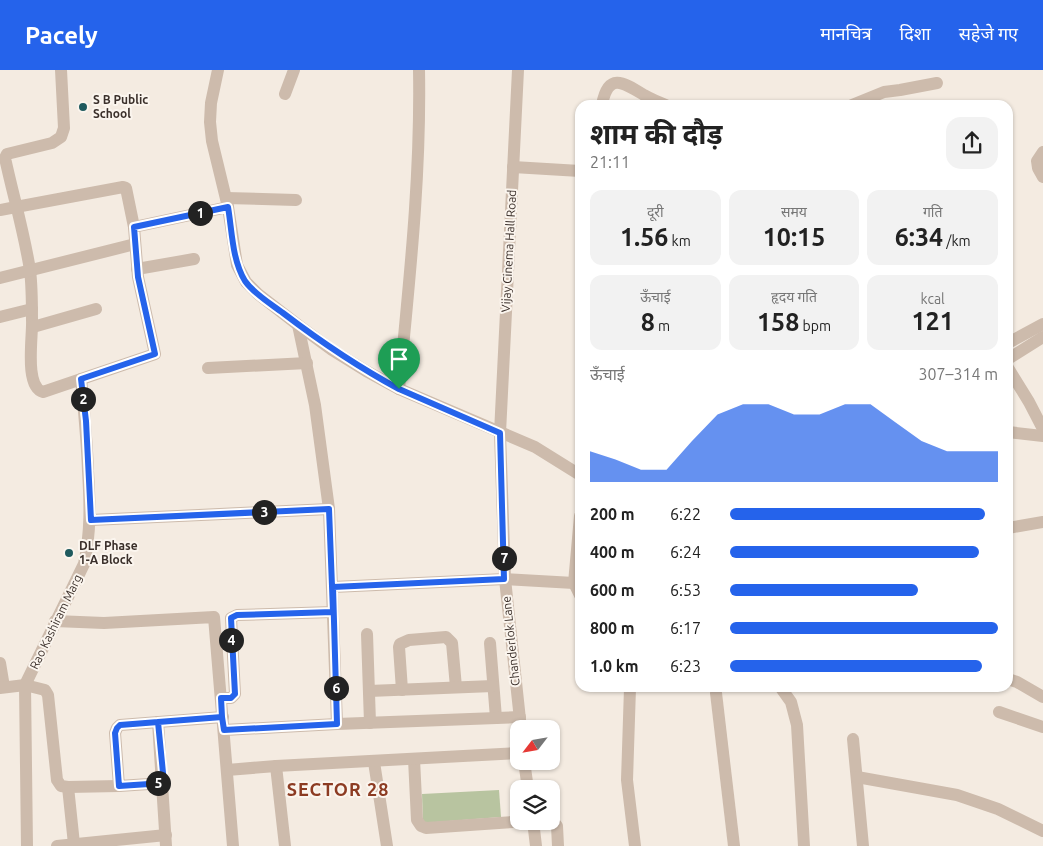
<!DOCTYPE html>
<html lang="hi">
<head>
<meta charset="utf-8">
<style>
	:root { --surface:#fff; --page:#f2f2f2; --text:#222; --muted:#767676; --accent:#2563eb }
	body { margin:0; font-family:Ubuntu,"Noto Sans Devanagari",sans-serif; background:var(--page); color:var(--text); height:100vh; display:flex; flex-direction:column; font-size:19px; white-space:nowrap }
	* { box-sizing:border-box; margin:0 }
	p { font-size:16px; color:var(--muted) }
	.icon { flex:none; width:28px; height:28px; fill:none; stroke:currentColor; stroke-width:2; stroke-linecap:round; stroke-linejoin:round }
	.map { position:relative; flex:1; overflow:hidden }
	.drawer { position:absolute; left:575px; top:30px; width:438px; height:592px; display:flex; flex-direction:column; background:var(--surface); border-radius:15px; box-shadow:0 1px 4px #0004 }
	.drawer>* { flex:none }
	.needle { width:32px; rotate:239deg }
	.controls { position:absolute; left:510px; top:650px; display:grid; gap:10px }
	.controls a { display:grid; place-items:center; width:50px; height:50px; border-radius:10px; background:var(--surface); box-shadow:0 1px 4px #0004; font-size:25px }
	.pin { position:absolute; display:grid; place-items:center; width:42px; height:42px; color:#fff; margin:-51px -21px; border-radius:50% 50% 50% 0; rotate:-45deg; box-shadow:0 0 5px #0007 }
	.pin .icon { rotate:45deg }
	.km { position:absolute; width:25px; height:25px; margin:-12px; border-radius:50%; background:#222; color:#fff; font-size:14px; line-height:25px; text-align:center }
	.round { display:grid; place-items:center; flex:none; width:52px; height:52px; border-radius:15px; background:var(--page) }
	.headline { display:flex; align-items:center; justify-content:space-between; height:85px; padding:0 15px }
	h1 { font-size:28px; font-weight:700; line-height:38px }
	.stats { display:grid; grid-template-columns:repeat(3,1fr); gap:8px; height:85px; padding:5px 15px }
	.stats div { display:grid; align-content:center; border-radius:12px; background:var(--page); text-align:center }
	.stats b { font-size:25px; font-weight:700 }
	.stats small { font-size:14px; font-weight:400 }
	.stats p { font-size:14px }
	.chart { height:140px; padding:10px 15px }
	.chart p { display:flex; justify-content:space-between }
	.chart svg { width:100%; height:90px; margin-top:5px; fill:var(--accent); opacity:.7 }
	ul { padding:0 15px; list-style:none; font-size:16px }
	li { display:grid; grid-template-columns:80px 60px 1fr; align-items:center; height:38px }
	li i { height:12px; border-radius:6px; background:var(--accent) }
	header { display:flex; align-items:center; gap:30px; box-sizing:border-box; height:70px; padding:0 25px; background:var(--accent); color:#fff }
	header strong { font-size:24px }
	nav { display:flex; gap:28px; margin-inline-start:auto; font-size:18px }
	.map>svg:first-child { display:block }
	.green { fill:#b8c4a0 }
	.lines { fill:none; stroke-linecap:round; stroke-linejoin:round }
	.minor { stroke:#cdbbac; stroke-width:12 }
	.route-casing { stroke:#fff; stroke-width:10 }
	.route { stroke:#2563eb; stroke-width:6 }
	.poi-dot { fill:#1f5a5e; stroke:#fbf5ee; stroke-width:2 }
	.labels { text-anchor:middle; stroke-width:4; stroke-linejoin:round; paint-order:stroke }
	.poi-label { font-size:12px; font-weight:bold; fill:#3b302b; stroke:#fbf5ee; text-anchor:start }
	.street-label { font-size:12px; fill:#3b302b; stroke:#fbf5ee }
	.district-label { font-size:18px; font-weight:bold; letter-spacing:1px; fill:#8c3b22; stroke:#fbf5ee }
</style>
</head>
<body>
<header>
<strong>Pacely</strong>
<nav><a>मानचित्र</a><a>दिशा</a><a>सहेजे गए</a></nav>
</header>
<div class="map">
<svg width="1043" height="776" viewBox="0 0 1043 776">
	<rect width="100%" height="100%" fill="#f4ebe1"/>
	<path class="green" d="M499 720 501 747 423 753 422 724Z"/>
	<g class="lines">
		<g class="minor">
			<path d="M218 0 211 33 210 52 212 71 228 137 237 195 246 212 258 224 298 255 332 280 366 301 399 319 535 377 580 405"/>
			<path d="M518 0 500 363 505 509 521 659"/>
			<path d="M285 24 294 0"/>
			<path d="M602 35C608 2 623 12 644 25 651 29 658 32 666 35"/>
			<path d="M852 35 884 22 900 20 937 13"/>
			<path d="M1043 82 1037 91 1038 98 1043 107"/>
			<path d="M513 97 580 101"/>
			<path d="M226 128 296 130"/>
			<path d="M0 140 16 137 123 117 126 118 134 157 138 207 155 284 43 322C24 317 33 265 32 250 32 234 32 216 30 200 24 162 13 125 5 88L7 84 52 73 61 67 64 58 61 0"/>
			<path d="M134 157 228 137"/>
			<path d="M137 199 194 189"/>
			<path d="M0 208 135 174"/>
			<path d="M0 247 32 239"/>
			<path d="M298 255 315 335 329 439 337 654"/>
			<path d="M33 257 96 239"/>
			<path d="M1008 273 1043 254"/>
			<path d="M1008 289 1043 267"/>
			<path d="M208 298 307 293"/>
			<path d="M1008 298 1029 332 1043 359"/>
			<path d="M399 319C409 213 421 107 419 0"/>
			<path d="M1008 362 1043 366"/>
			<path d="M580 446 574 513 580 525"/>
			<path d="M91 450 329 439"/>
			<path d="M1008 458 1043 452"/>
			<path d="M333 517 505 509 574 513"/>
			<path d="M55 551 104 553 214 547 233 776"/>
			<path d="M367 564 370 653"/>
			<path d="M490 573 496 648"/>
			<path d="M0 593 4 617"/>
			<path d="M1008 609 1017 612 1043 627"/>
			<path d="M0 618 25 615 45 620 48 625 57 710 61 716 68 717 119 716"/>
			<path d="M630 618 627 710 635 776"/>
			<path d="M781 618 791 632 797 655 804 776"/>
			<path d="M402 620 399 577 400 574 409 570 446 567 452 573 456 617"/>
			<path d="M369 621 493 616"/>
			<path d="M716 623 734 776"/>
			<path d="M221 628H231L235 624 231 548 237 545 333 542"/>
			<path d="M999 642 1043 657"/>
			<path d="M158 652 166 776"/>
			<path d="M224 660 337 654 520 647"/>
			<path d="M853 669 863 776"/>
			<path d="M414 689 417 750 421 756 426 758 513 752"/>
			<path d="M524 691 528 719"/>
			<path d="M374 692 387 776"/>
			<path d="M276 696 285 776"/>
			<path d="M227 700 276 696 519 683"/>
			<path d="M857 707 957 725 998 739 1043 761"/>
			<path d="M164 713 119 716 115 663 117 658 120 655 223 647"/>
			<path d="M68 717 74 774"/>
			<path d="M551 748 557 756 558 776"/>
			<path d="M533 751 536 776"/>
			<path d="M27 776 25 615 84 494C91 462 90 433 88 401 87 370 84 340 81 309"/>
			<path d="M57 776 166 765"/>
		</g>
	</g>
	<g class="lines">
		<g class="route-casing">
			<path id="route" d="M399 319C358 297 321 272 283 243 271 234 254 224 245 211 232 190 232 160 228 137L134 157 138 207 155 284 81 309 86 351 91 450 329 439 333 542 237 545 231 548 235 624 231 628H221L222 647 120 655 117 658 115 663 119 716 164 713 158 652 222 647 224 660 337 654 333 517 504 509 500 363 399 319"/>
		</g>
		<use href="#route" class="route"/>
	</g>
	<g class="poi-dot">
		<circle cx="83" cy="37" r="5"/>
		<circle cx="69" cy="483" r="5"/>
	</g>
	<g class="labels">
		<g class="poi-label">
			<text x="93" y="34">S B Public<tspan x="93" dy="14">School</tspan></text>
			<text x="79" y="480">DLF Phase<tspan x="79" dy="14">1-A Block</tspan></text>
		</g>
		<g class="street-label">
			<text transform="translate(509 181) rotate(-87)" y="4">Vijay Cinema Hall Road</text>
			<text transform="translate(56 552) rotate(-64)" y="4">Rao Kashiram Marg</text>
			<text transform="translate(511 571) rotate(-96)" y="4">Chanderlok Lane</text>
		</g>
		<g class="district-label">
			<text x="338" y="726">SECTOR 28</text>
		</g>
	</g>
</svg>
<div class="controls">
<a><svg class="needle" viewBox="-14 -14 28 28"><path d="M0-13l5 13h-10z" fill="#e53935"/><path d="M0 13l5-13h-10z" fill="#767676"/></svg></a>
<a><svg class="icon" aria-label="layers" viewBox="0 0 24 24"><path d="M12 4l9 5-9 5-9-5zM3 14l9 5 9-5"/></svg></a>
</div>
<div class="pin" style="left:399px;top:319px;background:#1e9e55"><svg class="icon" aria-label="arrive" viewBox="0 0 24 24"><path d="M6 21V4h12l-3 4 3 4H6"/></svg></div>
<b class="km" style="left:200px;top:143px">1</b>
<b class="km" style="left:83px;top:329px">2</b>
<b class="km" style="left:264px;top:442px">3</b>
<b class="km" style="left:231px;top:570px">4</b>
<b class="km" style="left:158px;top:713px">5</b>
<b class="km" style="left:336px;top:618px">6</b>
<b class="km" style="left:504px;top:488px">7</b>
<section class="drawer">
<div class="headline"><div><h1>शाम की दौड़</h1><p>21:11</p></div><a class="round"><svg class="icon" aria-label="share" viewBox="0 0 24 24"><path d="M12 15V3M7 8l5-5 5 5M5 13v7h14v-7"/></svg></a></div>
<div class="stats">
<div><p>दूरी</p><b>1.56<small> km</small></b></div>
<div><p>समय</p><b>10:15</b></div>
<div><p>गति</p><b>6:34<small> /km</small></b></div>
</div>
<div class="stats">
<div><p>ऊँचाई</p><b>8<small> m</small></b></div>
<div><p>हृदय गति</p><b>158<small> bpm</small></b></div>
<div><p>kcal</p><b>121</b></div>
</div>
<div class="chart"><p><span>ऊँचाई</span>307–314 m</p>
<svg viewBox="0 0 160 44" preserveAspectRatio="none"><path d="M0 44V29L10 33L20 38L30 38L40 24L50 11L60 6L70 6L80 11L90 11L100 6L110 6L120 15L130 24L140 29L150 29L160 29V44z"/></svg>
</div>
<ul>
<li><b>200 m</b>6:22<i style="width:95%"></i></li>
<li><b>400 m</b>6:24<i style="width:93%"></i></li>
<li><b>600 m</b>6:53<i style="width:70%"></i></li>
<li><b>800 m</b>6:17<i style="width:100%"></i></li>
<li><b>1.0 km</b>6:23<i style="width:94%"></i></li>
</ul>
</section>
</div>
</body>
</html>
